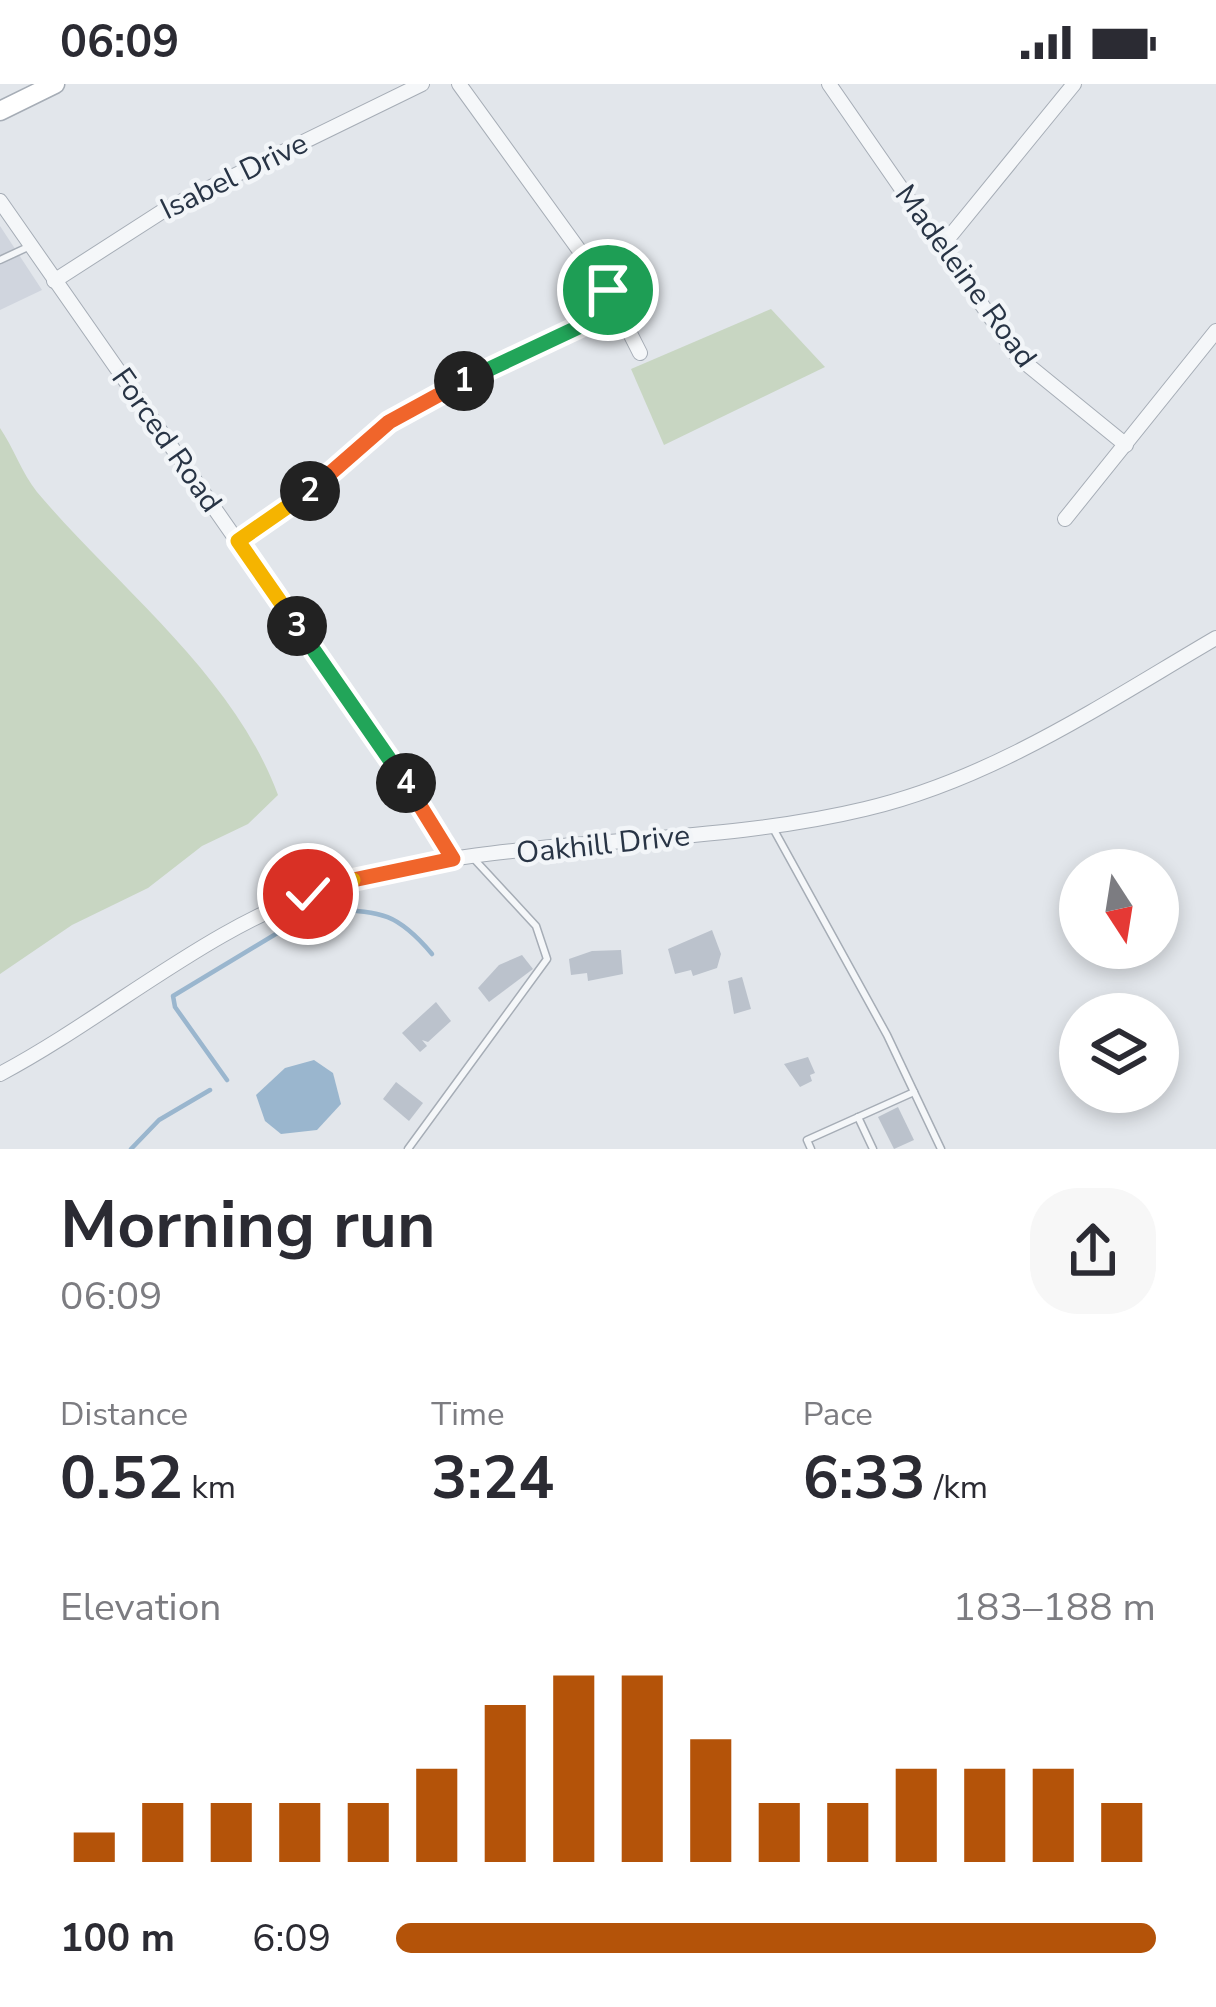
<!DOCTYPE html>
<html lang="en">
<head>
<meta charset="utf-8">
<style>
	:root { --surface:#fff; --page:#f7f7f7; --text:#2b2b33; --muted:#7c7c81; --accent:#b45309 }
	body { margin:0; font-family:"Nunito Sans",sans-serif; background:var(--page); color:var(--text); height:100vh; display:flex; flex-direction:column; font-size:45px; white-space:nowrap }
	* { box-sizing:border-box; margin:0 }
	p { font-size:39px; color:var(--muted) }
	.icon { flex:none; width:66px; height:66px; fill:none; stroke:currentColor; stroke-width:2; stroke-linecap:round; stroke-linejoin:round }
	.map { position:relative; height:1065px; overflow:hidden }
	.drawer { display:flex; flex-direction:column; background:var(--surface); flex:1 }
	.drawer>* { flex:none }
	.needle { width:78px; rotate:168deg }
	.buttons { position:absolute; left:1059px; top:765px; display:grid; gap:24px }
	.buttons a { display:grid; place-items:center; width:120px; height:120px; border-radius:50%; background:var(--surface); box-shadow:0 6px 18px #0003; font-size:60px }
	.pin { position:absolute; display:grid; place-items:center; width:102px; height:102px; color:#fff; margin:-51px; border:6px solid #fff; border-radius:50%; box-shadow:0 3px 12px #0007 }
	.km { position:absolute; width:60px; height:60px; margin:-30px; border-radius:50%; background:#222; color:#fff; font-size:33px; line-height:60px; text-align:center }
	.round { display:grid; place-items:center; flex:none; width:126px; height:126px; border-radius:48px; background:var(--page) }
	.head { display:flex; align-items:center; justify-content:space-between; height:204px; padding:0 60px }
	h1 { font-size:66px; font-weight:700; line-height:90px }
	.figures { display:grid; grid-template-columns:repeat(3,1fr); gap:18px; height:204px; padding:12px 60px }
	.figures div { display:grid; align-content:center }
	.figures b { font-size:60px; font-weight:700 }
	.figures small { font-size:33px; font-weight:400 }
	.figures p { font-size:33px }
	.chart { height:336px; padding:24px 60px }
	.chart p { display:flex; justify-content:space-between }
	.chart svg { width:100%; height:216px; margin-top:12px; stroke:var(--accent); stroke-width:6 }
	ul { padding:0 60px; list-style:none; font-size:39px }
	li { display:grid; grid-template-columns:192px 144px 1fr; align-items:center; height:90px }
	li i { height:30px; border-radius:15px; background:var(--accent) }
	.status { display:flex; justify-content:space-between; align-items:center; height:84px; padding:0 60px; background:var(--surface); direction:ltr }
	.status svg { height:33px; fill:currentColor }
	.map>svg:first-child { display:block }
	.built { fill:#d0d5de }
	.green { fill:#c8d6c2 }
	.water { fill:#9ab6ce }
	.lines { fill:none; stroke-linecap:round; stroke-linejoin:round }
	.stream { stroke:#9ab6ce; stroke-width:4.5 }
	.building { fill:#bbc2cc }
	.service-casing { stroke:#a6adb6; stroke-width:9 }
	.minor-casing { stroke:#a6adb6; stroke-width:16 }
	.secondary-casing { stroke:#a6adb6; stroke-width:21 }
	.service { stroke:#f5f7f9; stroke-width:6 }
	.minor { stroke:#f5f7f9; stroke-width:14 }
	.secondary { stroke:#fff; stroke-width:18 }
	.split-1-casing { stroke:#fff; stroke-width:24 }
	.split-2-casing { stroke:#fff; stroke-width:24 }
	.split-3-casing { stroke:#fff; stroke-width:24 }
	.split-4-casing { stroke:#fff; stroke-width:24 }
	.split-5-casing { stroke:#fff; stroke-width:24 }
	.split-6-casing { stroke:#fff; stroke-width:24 }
	.split-1 { stroke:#22a559; stroke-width:15 }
	.split-2 { stroke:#f0652b; stroke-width:15 }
	.split-3 { stroke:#f5b400; stroke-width:15 }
	.split-4 { stroke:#22a559; stroke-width:15 }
	.split-5 { stroke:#f0652b; stroke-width:15 }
	.split-6 { stroke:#f5b400; stroke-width:15 }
	.labels { text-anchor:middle; stroke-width:9; stroke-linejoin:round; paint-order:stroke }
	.street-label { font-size:30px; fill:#283445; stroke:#f2f5f8 }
</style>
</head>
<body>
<div class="status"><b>06:09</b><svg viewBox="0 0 49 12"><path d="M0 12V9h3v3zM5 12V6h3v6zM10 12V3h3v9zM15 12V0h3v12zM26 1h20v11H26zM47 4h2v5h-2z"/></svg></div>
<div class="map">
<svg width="1216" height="1065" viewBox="0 0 1216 1065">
	<rect width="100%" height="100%" fill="#e2e6eb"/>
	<path class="built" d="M0 142 42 206 0 226Z"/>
	<g class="green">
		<path d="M771 225 825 283 664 361 631 285Z"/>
		<path d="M0 344C13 363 22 389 37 408 119 505 233 590 278 711L248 740 202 762 148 804 72 841 0 890Z"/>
	</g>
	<path class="water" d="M314 976 333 989 341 1020 317 1046 281 1050 265 1037 256 1011 285 984Z"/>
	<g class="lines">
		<g class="stream">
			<path d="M324 825C379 828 395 826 432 870"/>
			<path d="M227 996 175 923 173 912 304 833"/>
			<path d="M131 1065 159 1036 210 1006"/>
		</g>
	</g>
	<g class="building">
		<path d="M712 846 721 870 717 884 693 892 691 886 675 890 668 865Z"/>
		<path d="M621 866 623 890 588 897 587 889 571 891 569 875 592 867Z"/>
		<path d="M522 871 533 885 489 918 478 904 499 881Z"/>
		<path d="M742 893 751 925 734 930 728 897Z"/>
		<path d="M436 918 451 937 428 958 422 956 427 962 420 968 402 949Z"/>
		<path d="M808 973 815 989 810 991 812 997 800 1003 784 980Z"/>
		<path d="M396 998 423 1019 409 1037 383 1015Z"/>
		<path d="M898 1023 914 1056 894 1065 878 1033Z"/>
	</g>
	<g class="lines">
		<g class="service-casing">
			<g id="service">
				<path d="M0 176 28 163"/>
				<path d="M774 746 887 951 941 1065"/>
				<path d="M858 1033 873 1065"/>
				<path d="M408 1065 547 875 536 842 475 776"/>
				<path d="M811 1065 807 1056 914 1008"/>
			</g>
		</g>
		<g class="minor-casing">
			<g id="minor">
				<path d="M459 0 608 206 640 269"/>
				<path d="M829 0 1018 273 1126 361"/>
				<path d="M0 117 445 755 453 774"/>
				<path d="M942 162 1074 0"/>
				<path d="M54 197 166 125 422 0"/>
				<path d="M1065 435 1216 247"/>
				<path d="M238 456 327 394 373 350 407 326 619 224"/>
				<path d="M0 990C111 931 212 839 333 802 505 748 690 767 865 725 993 695 1103 620 1216 554"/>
			</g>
		</g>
		<g class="secondary-casing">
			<path id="secondary" d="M0 27 55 0"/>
		</g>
		<use href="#service" class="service"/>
		<use href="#minor" class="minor"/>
		<use href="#secondary" class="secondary"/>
	</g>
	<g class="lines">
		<g class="split-1-casing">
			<path id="split-1" d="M464 297 619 224 608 206"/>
		</g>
		<g class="split-2-casing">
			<path id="split-2" d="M310 407 389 338 464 297"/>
		</g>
		<g class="split-3-casing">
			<path id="split-3" d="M297 542 238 457 310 407"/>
		</g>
		<g class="split-4-casing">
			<path id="split-4" d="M297 542 406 699"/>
		</g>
		<g class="split-5-casing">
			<path id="split-5" d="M353 796 453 775 406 699"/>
		</g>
		<g class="split-6-casing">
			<path id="split-6" d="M308 810 353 796"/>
		</g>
		<use href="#split-1" class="split-1"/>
		<use href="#split-2" class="split-2"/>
		<use href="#split-3" class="split-3"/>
		<use href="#split-4" class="split-4"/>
		<use href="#split-5" class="split-5"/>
		<use href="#split-6" class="split-6"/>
	</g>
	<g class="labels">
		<g class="street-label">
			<text transform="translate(234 92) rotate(-26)" y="10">Isabel Drive</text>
			<text transform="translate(966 192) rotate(54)" y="10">Madeleine Road</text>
			<text transform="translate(167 356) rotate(55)" y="10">Forced Road</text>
			<text transform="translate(603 760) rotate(-6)" y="10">Oakhill Drive</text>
		</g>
	</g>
</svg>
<div class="buttons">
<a><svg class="needle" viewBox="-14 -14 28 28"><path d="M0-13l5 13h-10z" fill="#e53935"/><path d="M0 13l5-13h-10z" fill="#7c7c81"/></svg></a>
<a><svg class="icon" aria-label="layers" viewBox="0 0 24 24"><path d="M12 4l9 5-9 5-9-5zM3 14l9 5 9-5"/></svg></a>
</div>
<div class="pin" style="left:608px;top:206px;background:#1e9e55"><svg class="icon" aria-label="arrive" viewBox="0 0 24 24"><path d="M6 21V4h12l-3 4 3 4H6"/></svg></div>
<div class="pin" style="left:308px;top:810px;background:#d93025"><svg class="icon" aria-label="check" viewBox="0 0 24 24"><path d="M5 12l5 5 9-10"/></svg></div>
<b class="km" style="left:464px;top:297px">1</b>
<b class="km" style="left:310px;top:407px">2</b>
<b class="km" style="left:297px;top:542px">3</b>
<b class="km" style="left:406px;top:699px">4</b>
</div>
<section class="drawer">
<div class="head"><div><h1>Morning run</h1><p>06:09</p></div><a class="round"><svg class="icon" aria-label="share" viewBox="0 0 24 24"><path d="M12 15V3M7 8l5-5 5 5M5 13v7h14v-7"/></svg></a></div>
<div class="figures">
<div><p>Distance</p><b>0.52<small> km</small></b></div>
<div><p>Time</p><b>3:24</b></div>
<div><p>Pace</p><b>6:33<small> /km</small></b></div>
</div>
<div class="chart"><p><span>Elevation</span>183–188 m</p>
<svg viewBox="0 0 160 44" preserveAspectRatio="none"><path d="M5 44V38M15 44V32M25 44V32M35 44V32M45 44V32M55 44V25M65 44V12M75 44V6M85 44V6M95 44V19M105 44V32M115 44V32M125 44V25M135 44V25M145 44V25M155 44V32"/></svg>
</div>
<ul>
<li><b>100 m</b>6:09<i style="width:100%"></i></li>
</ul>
</section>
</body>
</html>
